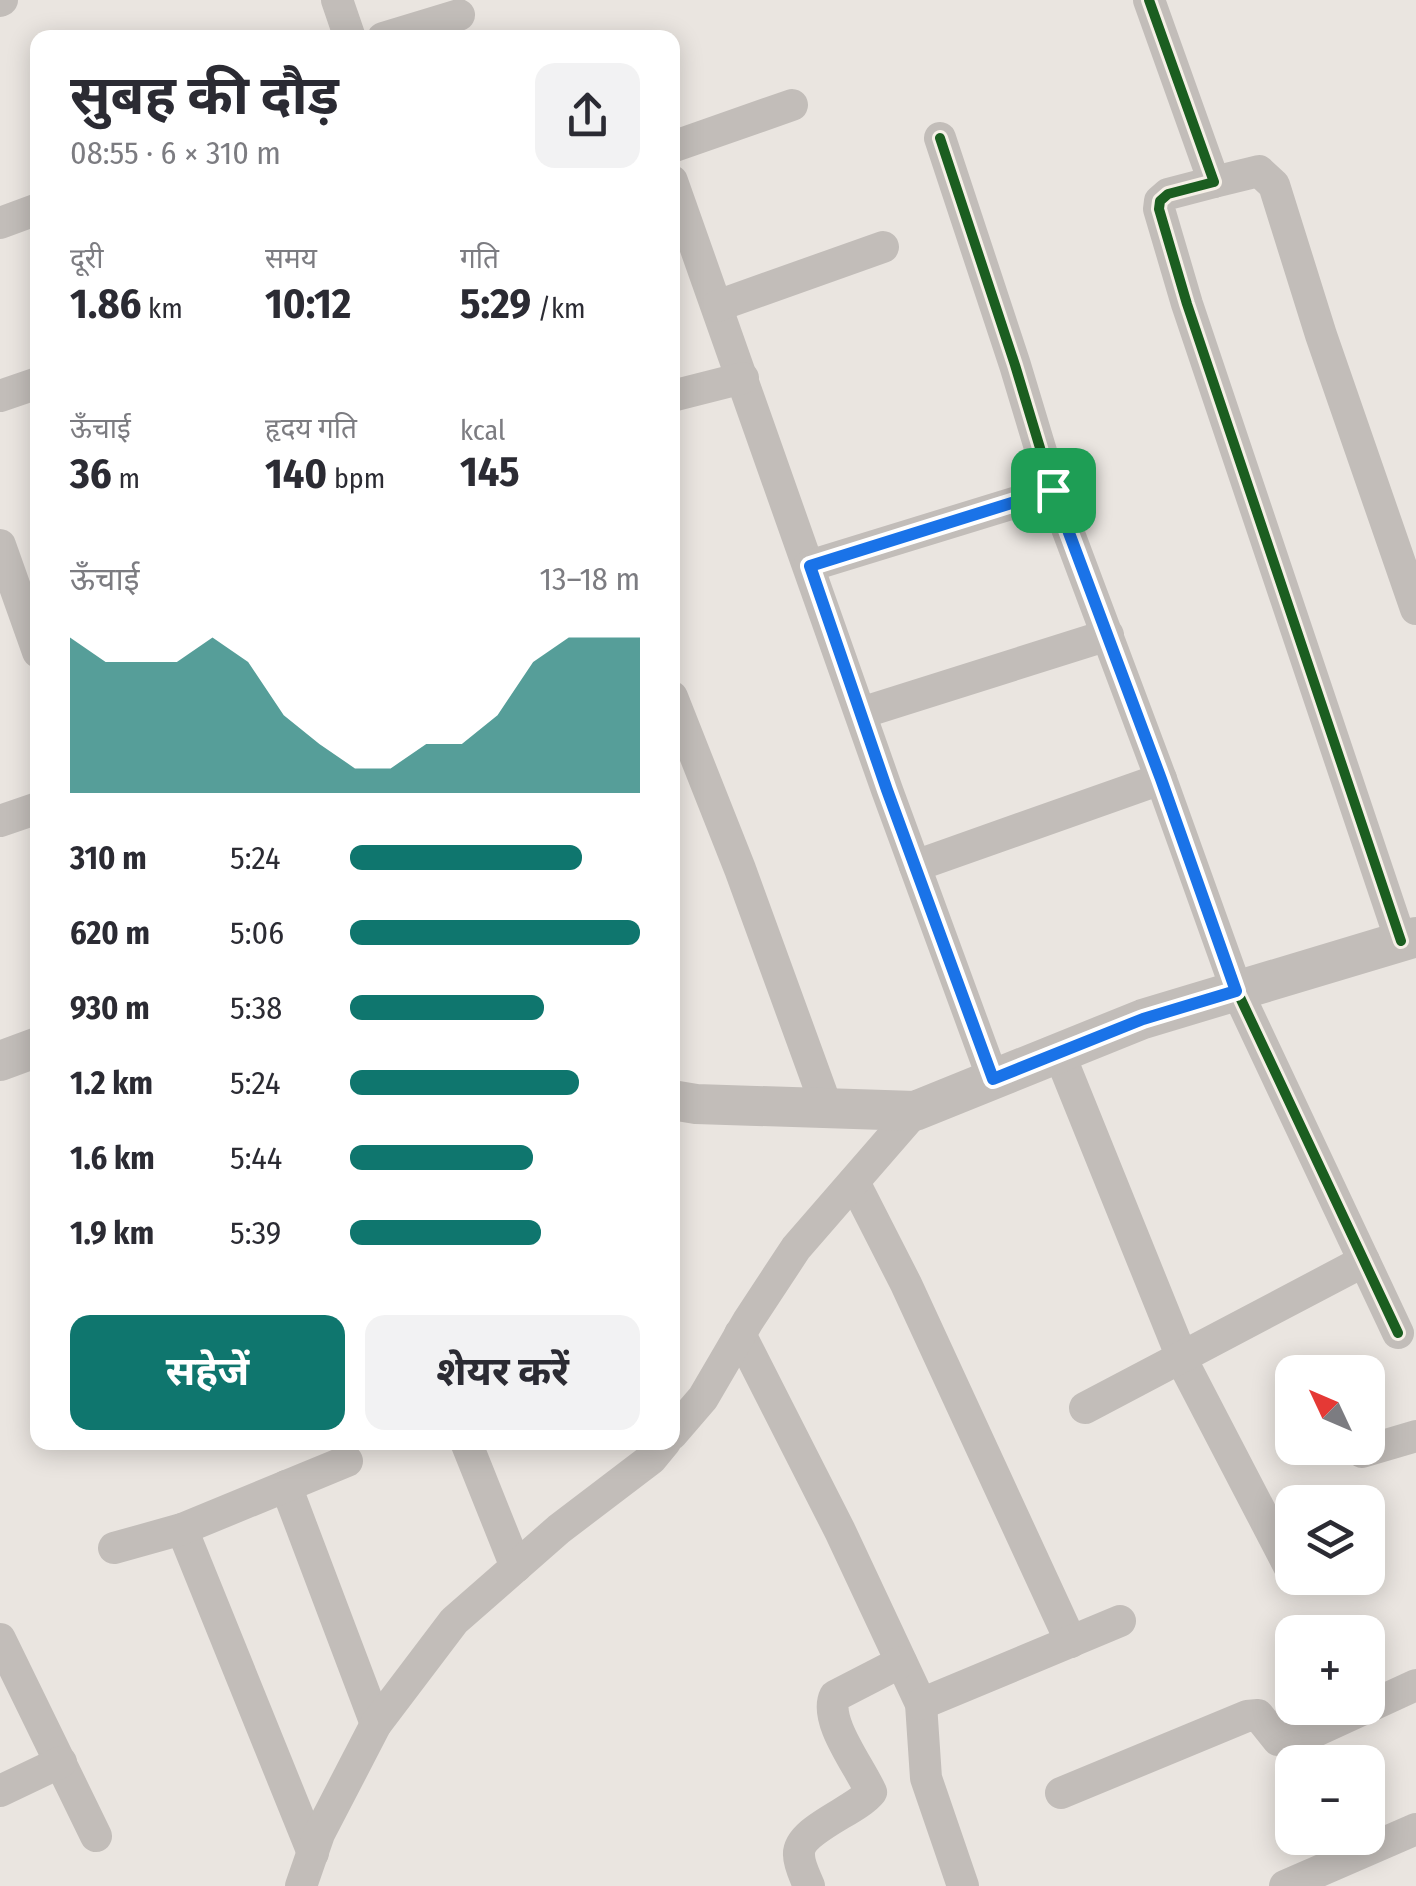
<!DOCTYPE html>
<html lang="hi">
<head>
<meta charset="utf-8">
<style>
	:root { --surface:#fff; --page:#f2f2f3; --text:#2b2b33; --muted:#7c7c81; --accent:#0f766e }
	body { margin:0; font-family:"Fira Sans Condensed","Noto Sans Devanagari",sans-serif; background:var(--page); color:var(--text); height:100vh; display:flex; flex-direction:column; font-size:38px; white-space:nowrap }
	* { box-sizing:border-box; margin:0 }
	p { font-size:32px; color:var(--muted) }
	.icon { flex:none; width:55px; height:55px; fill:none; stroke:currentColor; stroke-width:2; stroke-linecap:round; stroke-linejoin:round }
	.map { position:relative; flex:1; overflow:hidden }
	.details { position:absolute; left:30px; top:30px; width:650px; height:1420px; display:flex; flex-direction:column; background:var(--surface); border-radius:20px; box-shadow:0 5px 25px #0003 }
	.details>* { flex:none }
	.needle { width:65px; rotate:314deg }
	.controls { position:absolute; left:1275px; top:1355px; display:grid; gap:20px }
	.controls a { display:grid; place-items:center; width:110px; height:110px; border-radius:20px; background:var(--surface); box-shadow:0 5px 25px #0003; font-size:50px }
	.pin { position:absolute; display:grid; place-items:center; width:85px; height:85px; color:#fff; margin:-42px; border-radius:20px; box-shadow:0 5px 15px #0006 }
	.round { display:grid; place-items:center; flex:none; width:105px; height:105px; border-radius:20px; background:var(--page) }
	.head { display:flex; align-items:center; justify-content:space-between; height:170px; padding:0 40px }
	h1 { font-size:55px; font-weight:700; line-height:75px }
	.figures { display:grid; grid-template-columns:repeat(3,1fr); gap:15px; height:170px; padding:10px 40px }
	.figures div { display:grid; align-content:center }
	.figures b { font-size:42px; font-weight:700 }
	.figures small { font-size:28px; font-weight:400 }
	.figures p { font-size:28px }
	.chart { height:280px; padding:20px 40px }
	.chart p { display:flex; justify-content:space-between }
	.chart svg { width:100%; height:180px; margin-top:10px; fill:var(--accent); opacity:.7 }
	.cta { display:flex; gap:20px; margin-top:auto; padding:20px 40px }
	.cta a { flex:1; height:115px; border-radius:20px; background:var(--accent); color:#fff; font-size:40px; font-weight:700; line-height:115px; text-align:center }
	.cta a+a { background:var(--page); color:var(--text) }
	ul { padding:0 40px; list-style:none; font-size:32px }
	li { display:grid; grid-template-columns:160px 120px 1fr; align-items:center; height:75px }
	li i { height:25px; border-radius:12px; background:var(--accent) }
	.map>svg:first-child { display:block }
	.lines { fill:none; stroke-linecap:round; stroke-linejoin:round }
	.minor { stroke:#c2bdb9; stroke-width:32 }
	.tertiary { stroke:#c2bdb9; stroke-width:40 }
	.cycleway-casing { stroke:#f6f0e7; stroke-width:16 }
	.cycleway { stroke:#1b5e20; stroke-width:10 }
	.route-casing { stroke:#fff; stroke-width:20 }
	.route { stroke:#1a73e8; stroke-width:12 }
</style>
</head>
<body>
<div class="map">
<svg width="1416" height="1886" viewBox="0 0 1416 1886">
	<rect width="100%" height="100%" fill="#eae5e0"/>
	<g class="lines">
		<g class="minor">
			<path d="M337 0 350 38"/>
			<path d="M1149 0 1214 182 1168 194 1160 201 1159 209 1187 304 1401 941"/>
			<path d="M0 1 2 0"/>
			<path d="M383 38 459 15"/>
			<path d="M940 138 1015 365 1053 491 1161 779 1237 991 1398 1333"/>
			<path d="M672 147 792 105"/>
			<path d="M672 181 887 790 993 1079"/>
			<path d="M1214 182 1259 171 1274 185 1321 335 1416 609"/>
			<path d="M0 223 38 209"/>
			<path d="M717 306 883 247"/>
			<path d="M0 396 38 383"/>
			<path d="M672 396 743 378"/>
			<path d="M0 545 38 652"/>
			<path d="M809 566 1053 491"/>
			<path d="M672 697 740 869 827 1108"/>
			<path d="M861 713 1108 635"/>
			<path d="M0 821 38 808"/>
			<path d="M915 866 1161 779"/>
			<path d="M1059 1053 1187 1370 1289 1566"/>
			<path d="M854 1182 906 1284 1071 1642"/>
			<path d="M740 1334 840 1531 921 1704 926 1778 963 1886"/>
			<path d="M1085 1408 1364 1261"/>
			<path d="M672 1434 703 1398 748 1321 796 1248 915 1111"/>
			<path d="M466 1442 516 1567"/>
			<path d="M1362 1452 1416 1436"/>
			<path d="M286 1486 376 1724"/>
			<path d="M182 1529 313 1853"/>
			<path d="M114 1548 182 1529 347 1461"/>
			<path d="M0 1639 96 1836"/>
			<path d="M921 1704 1120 1621"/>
			<path d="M0 1791 61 1762"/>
			<path d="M1061 1793 1247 1716 1258 1715 1278 1740 1305 1736 1416 1685"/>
			<path d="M301 1886 319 1834 376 1724 454 1621 559 1529 651 1459 665 1442"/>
			<path d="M809 1886C805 1876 799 1865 799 1855 797 1830 856 1811 871 1792 860 1767 823 1720 835 1696L901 1662"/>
			<path d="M1285 1886 1416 1829"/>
		</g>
		<g class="tertiary">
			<path d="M0 1061 38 1047"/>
			<path d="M672 1100 696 1104 915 1111 1143 1019 1416 937"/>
		</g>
		<g class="cycleway-casing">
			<g id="cycleway">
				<path d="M1149 0 1214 182 1168 194 1160 201 1159 209 1187 304 1401 941"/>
				<path d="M940 138 1015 365 1053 491 1161 779 1237 991 1398 1333"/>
			</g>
		</g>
		<use href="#cycleway" class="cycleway"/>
	</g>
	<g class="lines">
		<g class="route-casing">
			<path id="route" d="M1053 490 1161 779 1236 991 1143 1019 993 1079 887 790 810 566Z"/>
		</g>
		<use href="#route" class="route"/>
	</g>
</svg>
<div class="controls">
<a><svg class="needle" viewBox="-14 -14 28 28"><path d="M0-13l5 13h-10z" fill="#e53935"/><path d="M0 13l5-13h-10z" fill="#7c7c81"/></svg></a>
<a><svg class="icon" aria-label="layers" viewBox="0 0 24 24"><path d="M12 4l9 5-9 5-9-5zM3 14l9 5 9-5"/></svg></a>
<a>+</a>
<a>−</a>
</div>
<div class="pin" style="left:1053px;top:490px;background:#1e9e55"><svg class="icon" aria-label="arrive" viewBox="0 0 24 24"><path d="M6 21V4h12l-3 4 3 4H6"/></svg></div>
<section class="details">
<div class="head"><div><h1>सुबह की दौड़</h1><p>08:55 · 6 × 310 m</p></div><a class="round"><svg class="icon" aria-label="share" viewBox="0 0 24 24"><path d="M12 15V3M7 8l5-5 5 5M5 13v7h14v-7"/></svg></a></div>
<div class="figures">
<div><p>दूरी</p><b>1.86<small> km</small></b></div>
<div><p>समय</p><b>10:12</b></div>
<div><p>गति</p><b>5:29<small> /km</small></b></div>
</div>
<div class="figures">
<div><p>ऊँचाई</p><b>36<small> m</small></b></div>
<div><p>हृदय गति</p><b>140<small> bpm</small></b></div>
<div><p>kcal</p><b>145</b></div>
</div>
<div class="chart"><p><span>ऊँचाई</span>13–18 m</p>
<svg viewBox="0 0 160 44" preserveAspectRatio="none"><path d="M0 44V6L10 12L20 12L30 12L40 6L50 12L60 25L70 32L80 38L90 38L100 32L110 32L120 25L130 12L140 6L150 6L160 6V44z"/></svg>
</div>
<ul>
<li><b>310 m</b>5:24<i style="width:80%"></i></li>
<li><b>620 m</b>5:06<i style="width:100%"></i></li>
<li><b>930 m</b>5:38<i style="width:67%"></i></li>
<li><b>1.2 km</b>5:24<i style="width:79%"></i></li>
<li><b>1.6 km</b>5:44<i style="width:63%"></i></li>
<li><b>1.9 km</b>5:39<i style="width:66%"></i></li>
</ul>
<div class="cta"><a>सहेजें</a><a>शेयर करें</a></div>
</section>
</div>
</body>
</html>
